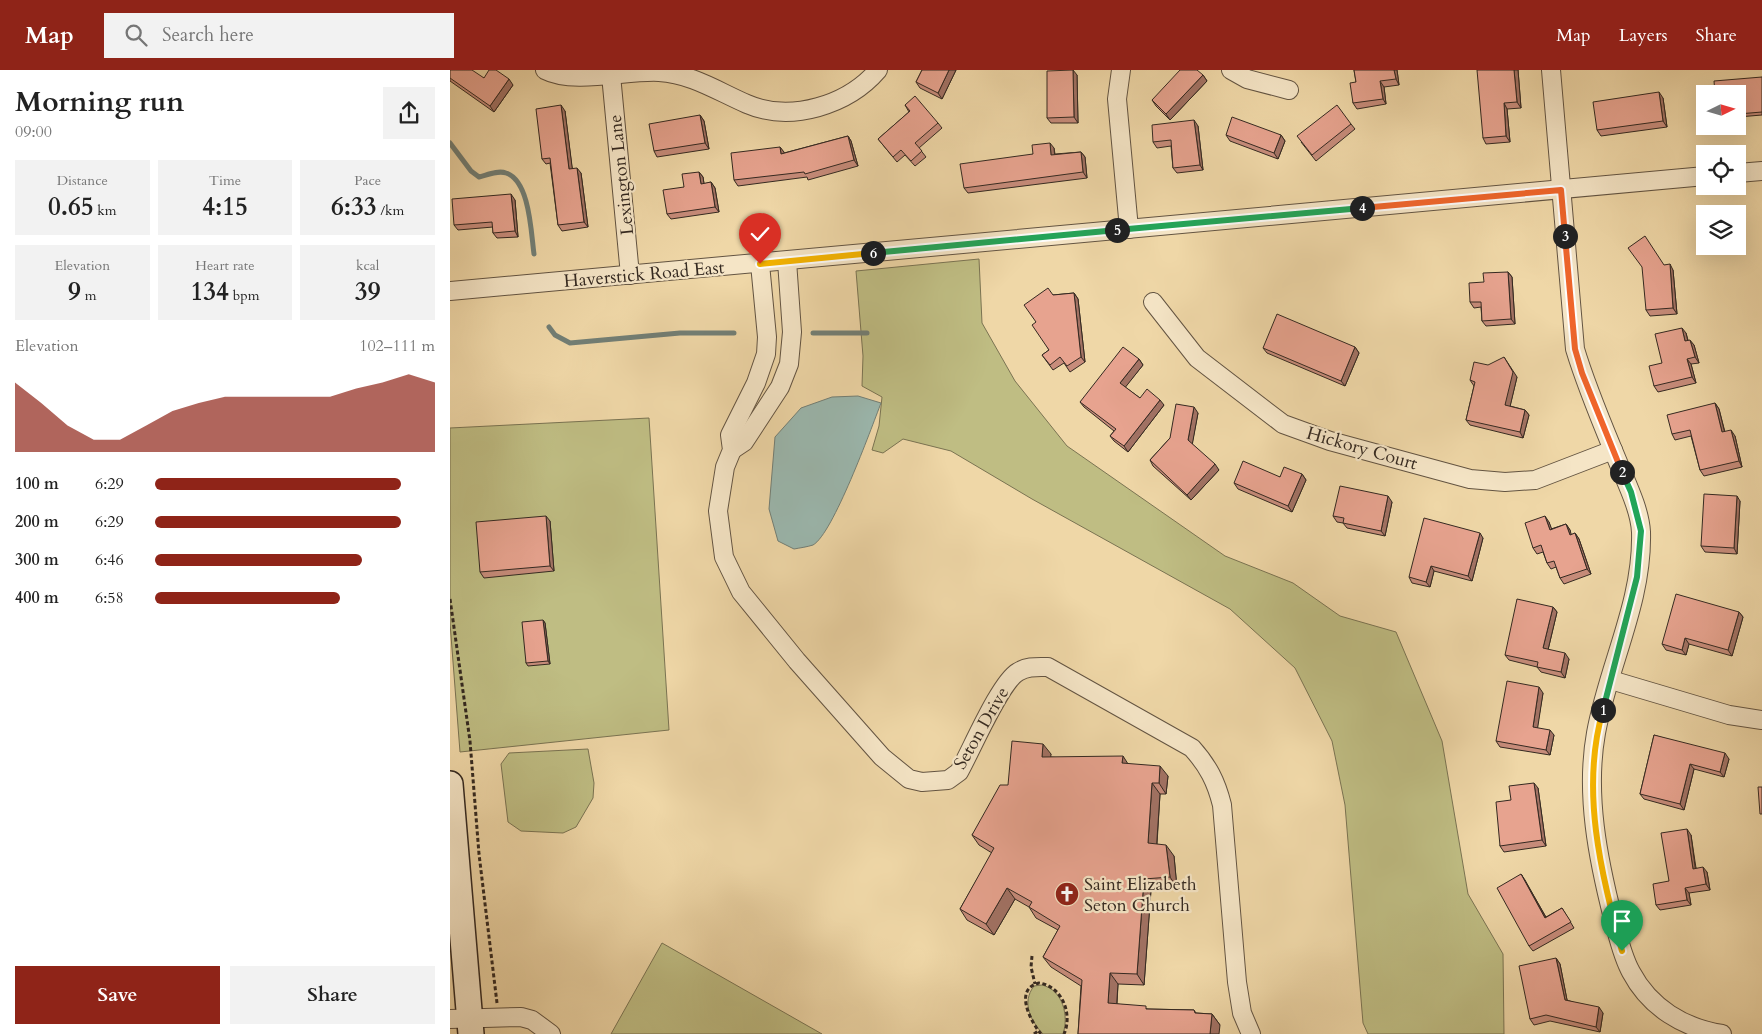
<!DOCTYPE html>
<html lang="en">
<head>
<meta charset="utf-8">
<style>
	:root { --surface:#fff; --page:#f2f2f2; --text:#222; --muted:#767676; --accent:#8f2418 }
	body { margin:0; font-family:Cardo,serif; background:var(--page); color:var(--text); height:100vh; display:flex; flex-direction:column; font-size:19px; white-space:nowrap }
	* { box-sizing:border-box; margin:0 }
	p { font-size:16px; color:var(--muted) }
	.icon { flex:none; width:28px; height:28px; fill:none; stroke:currentColor; stroke-width:2; stroke-linecap:round; stroke-linejoin:round }
	.map { position:relative; flex:1; overflow:hidden }
	.drawer { display:flex; flex-direction:column; background:var(--surface); width:450px }
	.drawer>* { flex:none }
	.needle { width:32px; rotate:85deg }
	.fabs { position:absolute; left:1246px; top:15px; display:grid; gap:10px }
	.fabs a { display:grid; place-items:center; width:50px; height:50px; border-radius:0px; background:var(--surface); box-shadow:0 5px 20px #0002; font-size:25px }
	.pin { position:absolute; display:grid; place-items:center; width:42px; height:42px; color:#fff; margin:-51px -21px; border-radius:50% 50% 50% 0; rotate:-45deg; box-shadow:0 0 5px #0007 }
	.pin .icon { rotate:45deg }
	.km { position:absolute; width:25px; height:25px; margin:-12px; border-radius:50%; background:#222; color:#fff; font-size:14px; line-height:25px; text-align:center }
	.round { display:grid; place-items:center; flex:none; width:52px; height:52px; border-radius:0px; background:var(--page) }
	.head { display:flex; align-items:center; justify-content:space-between; height:85px; padding:0 15px }
	h1 { font-size:28px; font-weight:800; line-height:38px }
	.metrics { display:grid; grid-template-columns:repeat(3,1fr); gap:8px; height:85px; padding:5px 15px }
	.metrics div { display:grid; align-content:center; border-radius:0px; background:var(--page); text-align:center }
	.metrics b { font-size:25px; font-weight:800 }
	.metrics small { font-size:14px; font-weight:400 }
	.metrics p { font-size:14px }
	.chart { height:140px; padding:10px 15px }
	.chart p { display:flex; justify-content:space-between }
	.chart svg { width:100%; height:90px; margin-top:5px; fill:var(--accent); opacity:.7 }
	.primary-button { display:flex; gap:10px; margin-top:auto; padding:10px 15px }
	.primary-button a { flex:1; height:58px; border-radius:0px; background:var(--accent); color:#fff; font-size:20px; font-weight:800; line-height:58px; text-align:center }
	.primary-button a+a { background:var(--page); color:var(--text) }
	ul { padding:0 15px; list-style:none; font-size:16px }
	li { display:grid; grid-template-columns:80px 60px 1fr; align-items:center; height:38px }
	li i { height:12px; border-radius:6px; background:var(--accent) }
	header { display:flex; align-items:center; gap:30px; box-sizing:border-box; height:70px; padding:0 25px; background:var(--accent); color:#fff }
	header strong { font-size:24px }
	nav { display:flex; gap:28px; margin-inline-start:auto; font-size:18px }
	.search { width:350px; height:45px; background:var(--page); display:flex; align-items:center; gap:12px; box-sizing:border-box; padding:0 18px; border-radius:0px; color:var(--muted); font-size:19px }
	main { display:flex; flex:1; min-height:0 }
	.map>svg:first-child { display:block }
	.green { fill:#bfbd83; stroke:#7a7352 }
	.water { fill:#9bb8af; stroke:#727f76 }
	.lines { fill:none; stroke-linecap:round; stroke-linejoin:round }
	.stream { stroke:#727f76; stroke-width:5 }
	.street-casing { stroke:#635442; stroke-width:20 }
	.secondary-casing { stroke:#342921; stroke-width:28 }
	.path { stroke:#342921; stroke-width:3; stroke-dasharray:4 2.5; stroke-linecap:butt }
	.street { stroke:#f5e5c6; stroke-width:18 }
	.secondary { stroke:#f5e5c6; stroke-width:25 }
	.wall { fill:#c78c7b; stroke:#342921 }
	.shaded-wall { fill:#a27264; stroke:#342921 }
	.building { fill:#e7a38f; stroke:#342921 }
	.split-1-casing { stroke:#fff; stroke-width:10 }
	.split-2-casing { stroke:#fff; stroke-width:10 }
	.split-3-casing { stroke:#fff; stroke-width:10 }
	.split-4-casing { stroke:#fff; stroke-width:10 }
	.split-5-casing { stroke:#fff; stroke-width:10 }
	.split-6-casing { stroke:#fff; stroke-width:10 }
	.split-7-casing { stroke:#fff; stroke-width:10 }
	.split-1 { stroke:#f5b400; stroke-width:6 }
	.split-2 { stroke:#22a559; stroke-width:6 }
	.split-3 { stroke:#f0652b; stroke-width:6 }
	.split-4 { stroke:#f0652b; stroke-width:6 }
	.split-5 { stroke:#22a559; stroke-width:6 }
	.split-6 { stroke:#22a559; stroke-width:6 }
	.split-7 { stroke:#f5b400; stroke-width:6 }
	.labels { text-anchor:middle; stroke-width:4.5; stroke-linejoin:round; paint-order:stroke }
	.street-label { font-size:18px; fill:#342921; stroke:#f5e5c6 }
	.poi-label { font-size:18px; fill:#342921; stroke:#f5e5c6; text-anchor:start }
</style>
</head>
<body>
<header>
<strong>Map</strong>
<div class="search"><svg class="icon" aria-label="search" viewBox="0 0 24 24"><circle cx="10" cy="10" r="6"/><path d="M15 15l6 6"/></svg>Search here</div>
<nav><a>Map</a><a>Layers</a><a>Share</a></nav>
</header>
<main>
<section class="drawer">
<div class="head"><div><h1>Morning run</h1><p>09:00</p></div><a class="round"><svg class="icon" aria-label="share" viewBox="0 0 24 24"><path d="M12 15V3M7 8l5-5 5 5M5 13v7h14v-7"/></svg></a></div>
<div class="metrics">
<div><p>Distance</p><b>0.65<small> km</small></b></div>
<div><p>Time</p><b>4:15</b></div>
<div><p>Pace</p><b>6:33<small> /km</small></b></div>
</div>
<div class="metrics">
<div><p>Elevation</p><b>9<small> m</small></b></div>
<div><p>Heart rate</p><b>134<small> bpm</small></b></div>
<div><p>kcal</p><b>39</b></div>
</div>
<div class="chart"><p><span>Elevation</span>102–111 m</p>
<svg viewBox="0 0 160 44" preserveAspectRatio="none"><path d="M0 44V10L10 20L20 31L30 38L40 38L50 31L60 24L70 20L80 17L90 17L100 17L110 17L120 17L130 13L140 10L150 6L160 10V44z"/></svg>
</div>
<ul>
<li><b>100 m</b>6:29<i style="width:88%"></i></li>
<li><b>200 m</b>6:29<i style="width:88%"></i></li>
<li><b>300 m</b>6:46<i style="width:74%"></i></li>
<li><b>400 m</b>6:58<i style="width:66%"></i></li>
</ul>
<div class="primary-button"><a>Save</a><a>Share</a></div>
</section>
<div class="map">
<svg width="1312" height="964" viewBox="0 0 1312 964">
	<rect width="100%" height="100%" fill="#efd7a7"/>
	<filter id="stains"><feTurbulence type="fractalNoise" baseFrequency=".004" numOctaves="4"/><feColorMatrix values="0 0 0 0 .2 0 0 0 0 .09 0 0 0 0 .02 0 0 0 .5 -.17"/></filter>
	<radialGradient id="worn" r=".72"><stop offset=".6" stop-color="#630" stop-opacity="0"/><stop offset="1" stop-color="#630" stop-opacity=".3"/></radialGradient>
	<g class="green">
		<path d="M529 189 532 253 565 311 617 376 775 486 843 513 890 546 946 562 992 671 1018 824 1053 884 1054 964H918L913 953 895 735 882 671 845 598 780 539 582 429 501 381 453 369 433 383 422 380 429 356 432 327 412 316 413 286 406 201Z"/>
		<path d="M199 348 219 660 10 682 0 553V358Z"/>
		<path d="M138 679 144 713 143 728 126 757 113 763 71 761 58 752 51 694 59 683Z"/>
		<path d="M212 873 372 964H161Z"/>
		<path d="M592 915C613 920 619 946 613 964H593C581 951 571 933 584 916Z"/>
	</g>
	<path class="water" d="M408 326 431 333C421 359 383 464 363 475 357 477 349 478 344 479L328 471 319 439 325 367 351 338 382 327Z"/>
	<g class="lines">
		<g class="stream">
			<path d="M0 73 21 101 29 107C37 105 48 100 56 103 80 111 81 163 84 184"/>
			<path d="M99 257 105 265 120 273 230 263H284"/>
			<path d="M363 263H417"/>
		</g>
		<g class="street-casing">
			<g id="street">
				<path d="M95 0C124 15 177 0 209 2 242 4 267 21 297 34 341 53 398 35 428 0"/>
				<path d="M671 0 667 29 679 159"/>
				<path d="M781 0 797 9 839 20"/>
				<path d="M1101 0 1125 279C1137 319 1154 358 1170 397 1178 416 1190 441 1191 462 1193 532 1158 596 1146 663 1135 724 1148 789 1163 848 1168 866 1172 886 1181 902 1200 938 1234 958 1272 964"/>
				<path d="M161 5 180 205"/>
				<path d="M1288 103 1312 101"/>
				<path d="M310 194 317 267 316 284 306 313 280 365 282 380 275 397 268 441 274 487 291 522 347 591 432 687 459 709 472 712 498 710 509 702C521 681 550 612 568 602 577 596 587 597 598 597L742 678C758 696 766 711 772 735L787 912 792 943 801 964"/>
				<path d="M0 221 1255 106"/>
				<path d="M703 232 747 288 833 354 880 371 1020 409 1055 412 1085 410 1163 380"/>
				<path d="M282 380 294 372 330 317 339 294 342 262 337 191"/>
				<path d="M1161 610 1279 645 1312 650"/>
				<path d="M0 949 71 947 82 950 101 964"/>
			</g>
		</g>
		<g class="secondary-casing">
			<path id="secondary" d="M0 714 21 964"/>
		</g>
		<g class="path">
			<path d="M0 529 20 671 29 784 47 933"/>
			<path d="M582 886 581 897 585 914"/>
			<path d="M584 964 588 961"/>
			<path d="M591 964C581 952 563 919 589 913 612 916 623 944 614 964"/>
		</g>
		<use href="#street" class="street"/>
		<use href="#secondary" class="secondary"/>
	</g>
	<g class="wall">
		<path d="M0 0 34 8 63 15 44 42 0 11Z"/>
		<path d="M472 0H506L492 29 470 18 466 12Z"/>
		<path d="M904 0H947L949 15 934 17 936 34 907 39 903 33 906 12Z"/>
		<path d="M1068 0 1071 38 1057 39 1060 72 1036 74 1033 68Z"/>
		<path d="M627 5 628 53H601L597 48Z"/>
		<path d="M753 5 757 11 720 50 706 36 702 30Z"/>
		<path d="M1312 7V45L1288 47V24Z"/>
		<path d="M1213 28 1217 57 1151 66 1147 60Z"/>
		<path d="M455 35 488 53 492 58 469 78 476 87 465 96 455 85 447 92 428 69 459 42Z"/>
		<path d="M115 41 122 98 131 103 138 157 112 161 108 155 100 93 96 94 92 89Z"/>
		<path d="M250 45 254 51 259 79 207 87 204 81Z"/>
		<path d="M901 54 905 59 866 91 851 72Z"/>
		<path d="M748 56 753 100 727 103 723 98 721 76 707 78 703 72Z"/>
		<path d="M776 65H831L835 71 828 89 780 71Z"/>
		<path d="M398 66 401 71 408 96 358 110 357 107 288 116 284 110 330 77 334 83Z"/>
		<path d="M604 78 605 84 631 82 635 87 637 108 518 123 514 118 583 84Z"/>
		<path d="M249 102 253 107 254 114 261 112 265 118 269 142 221 149 217 144 234 117Z"/>
		<path d="M65 130 68 167 47 168 43 163V157L8 160 4 155Z"/>
		<path d="M1215 195 1223 200 1227 244 1200 246 1196 240Z"/>
		<path d="M1058 202 1062 207 1065 254 1036 256 1032 251 1031 237 1024 238 1020 232 1034 212Z"/>
		<path d="M624 223 628 229 635 292 620 302 614 293 603 300 592 285 599 280 586 252 603 225Z"/>
		<path d="M1236 263 1238 270 1244 275 1249 293 1241 294 1246 313 1208 322 1204 316 1212 293Z"/>
		<path d="M905 277 909 283 895 316 817 283 813 278Z"/>
		<path d="M689 289 693 295 675 317 690 328 714 335 678 382 664 371 660 366 664 361 634 337 630 332Z"/>
		<path d="M1067 307 1060 336 1075 340 1079 345 1073 368 1020 355 1016 350 1024 316 1020 310Z"/>
		<path d="M1265 333 1269 339 1275 362 1285 366 1292 397 1254 406 1250 400 1241 366 1225 370 1222 364Z"/>
		<path d="M748 343 742 374 769 400 741 430 703 396 700 390 720 368Z"/>
		<path d="M852 404 856 410 842 442 788 419 784 413Z"/>
		<path d="M1290 431 1287 484 1255 482 1251 476Z"/>
		<path d="M942 432 935 466 897 458 893 453 887 452 883 446Z"/>
		<path d="M100 451 104 501 34 508 30 502Z"/>
		<path d="M1099 452 1101 459 1116 454 1120 460 1121 465 1125 463 1129 469 1141 504 1114 514 1110 508 1106 497 1101 499 1097 493 1093 482 1087 484 1083 478Z"/>
		<path d="M1033 468 1022 511 984 501 980 517 962 513 959 507Z"/>
		<path d="M1103 537 1107 542 1098 580 1119 589 1115 608 1091 602 1087 597 1059 590 1055 585Z"/>
		<path d="M1289 542 1293 547 1282 586 1239 574 1236 585 1216 580 1212 574Z"/>
		<path d="M93 550 95 553 100 594 78 596 76 593Z"/>
		<path d="M1093 623 1087 658 1104 665 1100 685 1050 677 1046 671Z"/>
		<path d="M1204 665 1279 689 1274 707 1244 699 1234 740 1194 729 1190 724Z"/>
		<path d="M601 684 600 687 678 694 718 706 716 724H710L707 774 724 786 727 818 701 820 694 915 668 914 667 934 698 939 744 940 746 943 762 944 770 955 628 964 631 916 601 897 593 887 608 860 586 848 579 837 565 829 544 865 517 850 510 839 542 783 529 775 522 765 558 715Z"/>
		<path d="M1088 718 1096 776 1054 782 1050 776 1061 730Z"/>
		<path d="M1241 765 1246 798 1257 802 1260 820 1239 823 1241 835 1210 840 1206 835 1219 811Z"/>
		<path d="M1071 804 1096 847 1112 838 1124 858 1083 881 1079 876Z"/>
		<path d="M1106 888 1110 894 1117 930 1153 943 1150 962 1100 951 1084 955 1080 949Z"/>
	</g>
	<g class="shaded-wall">
		<path d="M499 0H506L492 29 488 23Z"/>
		<path d="M623 0 627 5 628 53 624 47Z"/>
		<path d="M944 0H947L949 15 946 9Z"/>
		<path d="M1064 0H1068L1071 38 1067 32Z"/>
		<path d="M753 5 757 11 720 50 716 44Z"/>
		<path d="M59 9 63 15 44 42 40 36Z"/>
		<path d="M930 11 934 17 936 34 933 29Z"/>
		<path d="M1209 22 1213 28 1217 57 1213 51Z"/>
		<path d="M1054 33 1057 39 1060 72 1056 66Z"/>
		<path d="M111 35 115 41 123 104 119 99Z"/>
		<path d="M250 45 254 51 259 79 255 73Z"/>
		<path d="M744 50 748 56 753 100 750 95Z"/>
		<path d="M831 65 835 71 828 89 824 83Z"/>
		<path d="M398 66 401 71 408 96 404 90Z"/>
		<path d="M600 73 604 78 605 90 601 85Z"/>
		<path d="M330 77 334 82 335 90 331 84Z"/>
		<path d="M631 82 635 87 637 108 633 102Z"/>
		<path d="M127 98 131 103 138 157 134 152Z"/>
		<path d="M249 102 253 107 255 120 251 114Z"/>
		<path d="M261 112 265 118 269 142 265 137Z"/>
		<path d="M61 124 65 130 68 167 65 161Z"/>
		<path d="M1220 194 1223 200 1227 244 1223 238Z"/>
		<path d="M1058 202 1062 207 1065 254 1061 249Z"/>
		<path d="M624 223 628 229 635 292 631 287Z"/>
		<path d="M1232 258 1236 263 1239 276 1235 271Z"/>
		<path d="M1240 270 1244 275 1249 293 1245 287Z"/>
		<path d="M905 277 909 283 895 316 891 311Z"/>
		<path d="M1054 287 1067 307 1059 341 1055 335Z"/>
		<path d="M689 289 693 295 674 319 670 313Z"/>
		<path d="M1237 289 1241 294 1246 313 1242 307Z"/>
		<path d="M710 330 714 335 678 382 674 376Z"/>
		<path d="M1265 333 1269 339 1276 368 1272 362Z"/>
		<path d="M744 337 748 343 742 376 738 370Z"/>
		<path d="M1075 340 1079 345 1073 368 1070 362Z"/>
		<path d="M1281 360 1285 366 1292 397 1289 391Z"/>
		<path d="M765 394 769 400 741 430 737 425Z"/>
		<path d="M852 404 856 410 842 442 838 436Z"/>
		<path d="M938 426 942 432 935 466 931 461Z"/>
		<path d="M1287 426 1290 431 1287 484 1284 478Z"/>
		<path d="M96 446 100 451 104 501 100 496Z"/>
		<path d="M1095 446 1099 452 1104 465 1100 460Z"/>
		<path d="M1116 454 1120 460 1123 471 1120 465Z"/>
		<path d="M1030 463 1033 468 1022 511 1018 506Z"/>
		<path d="M1125 463 1129 469 1141 504 1137 499Z"/>
		<path d="M981 496 984 501 980 517 976 512Z"/>
		<path d="M1103 537 1107 542 1097 584 1093 578Z"/>
		<path d="M1289 542 1293 547 1282 586 1278 580Z"/>
		<path d="M93 550 95 553 100 594 98 591Z"/>
		<path d="M1235 568 1239 574 1236 585 1232 580Z"/>
		<path d="M1115 583 1119 589 1115 608 1111 602Z"/>
		<path d="M1089 617 1093 623 1087 662 1083 657Z"/>
		<path d="M1100 660 1104 665 1100 685 1096 680Z"/>
		<path d="M593 674 601 684 600 697 592 687Z"/>
		<path d="M1275 683 1279 689 1274 707 1270 702Z"/>
		<path d="M673 686 680 697 672 693Z"/>
		<path d="M1240 694 1244 699 1234 740 1230 734Z"/>
		<path d="M710 696 718 706 716 724 709 713Z"/>
		<path d="M702 713 710 724 706 784 698 773Z"/>
		<path d="M1084 713 1088 718 1096 776 1092 770Z"/>
		<path d="M1237 759 1241 765 1246 804 1243 799Z"/>
		<path d="M716 775 724 786 727 818 720 807Z"/>
		<path d="M1253 797 1257 802 1260 820 1256 814Z"/>
		<path d="M1071 804 1075 810 1099 853 1095 848Z"/>
		<path d="M694 809 701 820 694 915 687 904Z"/>
		<path d="M557 818 565 829 544 865 536 854Z"/>
		<path d="M1235 818 1239 823 1241 835 1237 830Z"/>
		<path d="M1106 888 1110 894 1118 935 1115 930Z"/>
		<path d="M660 903 668 914 666 944 658 933Z"/>
		<path d="M1149 937 1153 943 1150 962 1146 957Z"/>
		<path d="M762 944 770 955 769 964H760Z"/>
	</g>
	<g class="building">
		<path d="M0 0H22L34 8 39 0H46L59 9 40 36 0 8Z"/>
		<path d="M472 0H499L488 23 466 12Z"/>
		<path d="M623 0 624 47 597 48V1Z"/>
		<path d="M730 0H747L753 5 716 44 702 30Z"/>
		<path d="M904 0H944L946 9 930 11 933 29 903 33 900 13 906 12Z"/>
		<path d="M1027 0H1064L1067 32 1054 33 1056 66 1033 68Z"/>
		<path d="M1312 7V42L1288 44V24H1265L1264 11Z"/>
		<path d="M1209 22 1213 51 1147 60 1143 32Z"/>
		<path d="M465 26 488 53 465 73 472 81 461 91 451 80 443 87 428 69 460 41 455 35Z"/>
		<path d="M111 35 119 99 127 98 134 152 108 155 100 88 92 89 86 39Z"/>
		<path d="M887 35 901 54 862 85 847 66Z"/>
		<path d="M250 45 255 73 204 81 199 54Z"/>
		<path d="M782 47 831 65 824 83 776 65Z"/>
		<path d="M744 50 750 95 723 98 721 70 703 72 702 55Z"/>
		<path d="M398 66 404 90 355 104 354 102 284 110 281 83 330 77 331 84Z"/>
		<path d="M600 73 601 85 631 82 633 102 514 118 510 94 583 84 582 75Z"/>
		<path d="M249 102 251 114 261 112 265 137 217 144 213 120 234 117 232 104Z"/>
		<path d="M61 124 65 161 43 163 42 152 4 155 2 129Z"/>
		<path d="M1195 166 1214 195 1220 194 1223 238 1196 240 1192 197 1178 178Z"/>
		<path d="M1058 202 1061 249 1032 251 1031 232H1020L1019 213 1034 212 1033 203Z"/>
		<path d="M598 218 603 225 624 223 631 287 617 296 610 287 600 295 592 285 599 280 582 255 586 252 574 235Z"/>
		<path d="M827 244 905 277 891 311 813 278Z"/>
		<path d="M1232 258 1235 271 1240 270 1245 287 1237 289 1242 307 1204 316 1199 296 1212 293 1205 264Z"/>
		<path d="M673 277 689 289 670 313 690 328 697 319 710 330 674 376 660 366 666 359 630 332Z"/>
		<path d="M1054 287 1063 302 1055 335 1075 340 1070 362 1016 350 1025 312 1020 310 1024 292 1038 295Z"/>
		<path d="M1265 333 1272 362 1281 360 1289 391 1250 400 1240 360 1222 364 1217 345Z"/>
		<path d="M726 334 744 337 738 370 765 394 737 425 700 390 720 368Z"/>
		<path d="M793 391 830 407 834 397 852 404 838 436 784 413Z"/>
		<path d="M890 416 938 426 931 461 893 453 894 448 883 446Z"/>
		<path d="M1254 424 1287 426 1284 478 1251 476Z"/>
		<path d="M96 446 100 496 30 502 26 452Z"/>
		<path d="M1095 446 1100 460 1116 454 1120 465 1125 463 1137 499 1110 508 1104 491 1097 493 1091 475 1083 478 1075 453Z"/>
		<path d="M974 448 1030 463 1018 506 981 496 976 512 959 507Z"/>
		<path d="M1226 524 1289 542 1278 580 1235 568 1232 580 1212 574Z"/>
		<path d="M1067 529 1103 537 1093 578 1115 583 1111 602 1087 597 1088 592 1055 585Z"/>
		<path d="M93 550 98 591 76 593 72 552Z"/>
		<path d="M1057 611 1089 617 1083 657 1100 660 1096 680 1046 671Z"/>
		<path d="M1204 665 1275 683 1270 702 1240 694 1230 734 1190 724Z"/>
		<path d="M562 671 593 674 592 687 673 686 672 693 710 696 709 713H702L698 773 716 775 720 807 694 809 687 904 660 903 658 933 696 936V939L744 940 745 943 762 944 760 964H628L632 910 593 887 610 856 579 837 582 832 557 818 536 854 510 839 544 778 522 765 550 715H558Z"/>
		<path d="M1084 713 1092 770 1050 776 1046 732 1061 730 1059 716Z"/>
		<path d="M1308 717H1312V744H1310Z"/>
		<path d="M1237 759 1243 799 1253 797 1256 814 1235 818 1237 830 1206 835 1203 814 1219 811 1211 763Z"/>
		<path d="M1071 804 1095 848 1112 838 1121 852 1079 876 1047 818Z"/>
		<path d="M1106 888 1115 930 1149 937 1146 957 1096 945 1080 949 1069 896Z"/>
	</g>
	<g class="lines">
		<g class="split-1-casing">
			<path id="split-1" d="M1153 640C1130 720 1151 802 1172 881"/>
		</g>
		<g class="split-2-casing">
			<path id="split-2" d="M1153 640 1187 507 1191 461 1181 422 1172 402"/>
		</g>
		<g class="split-3-casing">
			<path id="split-3" d="M1115 166 1125 279 1132 303 1172 402"/>
		</g>
		<g class="split-4-casing">
			<path id="split-4" d="M912 138 1111 120 1115 166"/>
		</g>
		<g class="split-5-casing">
			<path id="split-5" d="M667 160 912 138"/>
		</g>
		<g class="split-6-casing">
			<path id="split-6" d="M423 183 667 160"/>
		</g>
		<g class="split-7-casing">
			<path id="split-7" d="M310 194 423 183"/>
		</g>
		<use href="#split-1" class="split-1"/>
		<use href="#split-2" class="split-2"/>
		<use href="#split-3" class="split-3"/>
		<use href="#split-4" class="split-4"/>
		<use href="#split-5" class="split-5"/>
		<use href="#split-6" class="split-6"/>
		<use href="#split-7" class="split-7"/>
	</g>
	<defs>
		<g id="church-disc" transform="scale(1.25)"><circle r="9.5" fill="#8f2418" stroke="#f5e5c6"/><path d="M-1.2-6h2.4v3.5h3.3v2.4h-3.3V6h-2.4V-.1h-3.3v-2.4h3.3Z" fill="#fff"/></g>
	</defs>
	<g fill-rule="evenodd">
		<use href="#church-disc" x="617" y="824"/>
	</g>
	<g class="labels">
		<g class="street-label">
			<text transform="translate(171 105) rotate(-96)" y="6">Lexington Lane</text>
			<text transform="translate(194 204) rotate(-5)" y="6">Haverstick Road East</text>
			<text transform="translate(912 378) rotate(16)" y="6">Hickory Court</text>
			<text transform="translate(531 658) rotate(-60)" y="6">Seton Drive</text>
		</g>
		<g class="poi-label">
			<text x="634" y="820">Saint Elizabeth<tspan x="634" dy="21">Seton Church</tspan></text>
		</g>
	</g>
	<rect width="100%" height="100%" filter="url(#stains)"/>
	<rect width="100%" height="100%" fill="url(#worn)"/>
</svg>
<div class="fabs">
<a><svg class="needle" viewBox="-14 -14 28 28"><path d="M0-13l5 13h-10z" fill="#e53935"/><path d="M0 13l5-13h-10z" fill="#767676"/></svg></a>
<a><svg class="icon" aria-label="locate" viewBox="0 0 24 24"><circle cx="12" cy="12" r="6"/><path d="M12 2v4M12 18v4M2 12h4M18 12h4"/></svg></a>
<a><svg class="icon" aria-label="layers" viewBox="0 0 24 24"><path d="M12 4l9 5-9 5-9-5zM3 14l9 5 9-5"/></svg></a>
</div>
<div class="pin" style="left:1172px;top:881px;background:#1e9e55"><svg class="icon" aria-label="arrive" viewBox="0 0 24 24"><path d="M6 21V4h12l-3 4 3 4H6"/></svg></div>
<div class="pin" style="left:310px;top:194px;background:#d93025"><svg class="icon" aria-label="check" viewBox="0 0 24 24"><path d="M5 12l5 5 9-10"/></svg></div>
<b class="km" style="left:1153px;top:640px">1</b>
<b class="km" style="left:1172px;top:402px">2</b>
<b class="km" style="left:1115px;top:166px">3</b>
<b class="km" style="left:912px;top:138px">4</b>
<b class="km" style="left:667px;top:160px">5</b>
<b class="km" style="left:423px;top:183px">6</b>
</div>
</main>
</body>
</html>
